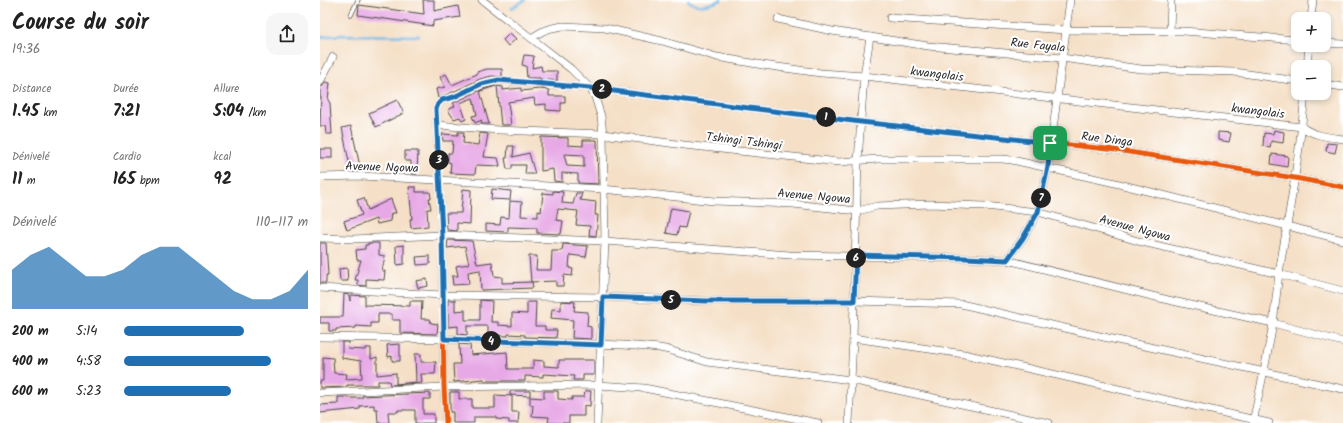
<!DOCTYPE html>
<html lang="fr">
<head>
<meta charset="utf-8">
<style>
	:root { --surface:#fff; --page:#f6f6f6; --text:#222; --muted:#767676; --accent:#1f6fb2 }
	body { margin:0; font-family:Kalam,sans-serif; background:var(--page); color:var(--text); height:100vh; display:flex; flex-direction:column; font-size:15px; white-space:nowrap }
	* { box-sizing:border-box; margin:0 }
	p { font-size:13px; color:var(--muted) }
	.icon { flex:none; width:22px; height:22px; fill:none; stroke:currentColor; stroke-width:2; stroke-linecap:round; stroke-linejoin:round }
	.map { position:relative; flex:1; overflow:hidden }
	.drawer { display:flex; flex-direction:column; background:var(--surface); width:320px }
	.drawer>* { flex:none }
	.tools { position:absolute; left:971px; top:12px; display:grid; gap:8px }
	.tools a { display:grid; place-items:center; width:40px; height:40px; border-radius:8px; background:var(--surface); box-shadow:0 2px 6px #0003; font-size:20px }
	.pin { position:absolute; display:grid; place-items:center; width:34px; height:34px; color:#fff; margin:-17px; border-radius:8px; box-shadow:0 2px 6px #0006 }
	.km { position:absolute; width:20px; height:20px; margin:-10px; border-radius:50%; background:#222; color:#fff; font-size:11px; line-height:20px; text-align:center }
	.round { display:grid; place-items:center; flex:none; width:42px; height:42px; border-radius:12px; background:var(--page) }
	.headline { display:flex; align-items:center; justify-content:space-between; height:68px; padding:0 12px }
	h1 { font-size:22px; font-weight:800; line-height:30px }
	.figures { display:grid; grid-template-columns:repeat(3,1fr); gap:6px; height:68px; padding:4px 12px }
	.figures div { display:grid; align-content:center }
	.figures b { font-size:17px; font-weight:800 }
	.figures small { font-size:11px; font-weight:400 }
	.figures p { font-size:11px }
	.chart { height:112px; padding:8px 12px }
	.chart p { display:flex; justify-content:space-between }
	.chart svg { width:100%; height:72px; margin-top:4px; fill:var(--accent); opacity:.7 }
	ul { padding:0 12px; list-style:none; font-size:13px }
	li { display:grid; grid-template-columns:64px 48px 1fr; align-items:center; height:30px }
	li i { height:10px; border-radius:5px; background:var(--accent) }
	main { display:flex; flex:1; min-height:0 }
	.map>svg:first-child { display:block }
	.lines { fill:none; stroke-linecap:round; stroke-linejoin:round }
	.stream { stroke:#70b9e9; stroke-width:2.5 }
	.building { fill:#e7a8e6; fill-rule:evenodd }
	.service-casing { stroke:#494642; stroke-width:5 }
	.minor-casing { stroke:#494642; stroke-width:8 }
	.service { stroke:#fff; stroke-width:3.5 }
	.minor { stroke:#fff; stroke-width:7 }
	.cycleway-casing { stroke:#fff; stroke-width:8 }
	.cycleway { stroke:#e8590c; stroke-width:5 }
	.route-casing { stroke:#fff; stroke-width:8 }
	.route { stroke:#1f6fb2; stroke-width:5 }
	.labels { text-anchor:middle; stroke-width:4; stroke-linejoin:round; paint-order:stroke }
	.street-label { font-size:12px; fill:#2b2b2b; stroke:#fff }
</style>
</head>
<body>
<main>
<section class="drawer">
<div class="headline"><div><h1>Course du soir</h1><p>19:36</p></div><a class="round"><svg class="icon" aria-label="share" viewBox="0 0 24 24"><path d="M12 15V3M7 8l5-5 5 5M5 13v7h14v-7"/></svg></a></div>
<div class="figures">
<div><p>Distance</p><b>1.45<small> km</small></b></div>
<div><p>Durée</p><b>7:21</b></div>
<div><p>Allure</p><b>5:04<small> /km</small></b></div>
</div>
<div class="figures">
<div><p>Dénivelé</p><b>11<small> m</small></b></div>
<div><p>Cardio</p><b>165<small> bpm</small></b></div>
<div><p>kcal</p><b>92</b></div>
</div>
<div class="chart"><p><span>Dénivelé</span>110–117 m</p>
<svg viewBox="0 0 160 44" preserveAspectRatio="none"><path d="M0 44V20L10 11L20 6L30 15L40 24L50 24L60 20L70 11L80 6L90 6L100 15L110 24L120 33L130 38L140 38L150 33L160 20V44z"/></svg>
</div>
<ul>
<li><b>200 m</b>5:14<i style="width:65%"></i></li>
<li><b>400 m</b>4:58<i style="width:80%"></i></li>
<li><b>600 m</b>5:23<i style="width:58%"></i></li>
</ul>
</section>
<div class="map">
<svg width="1023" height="423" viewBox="0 0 1023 423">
	<rect width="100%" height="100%" fill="#fff"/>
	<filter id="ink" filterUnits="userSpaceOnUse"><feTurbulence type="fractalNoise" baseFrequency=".025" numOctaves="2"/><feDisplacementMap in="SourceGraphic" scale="8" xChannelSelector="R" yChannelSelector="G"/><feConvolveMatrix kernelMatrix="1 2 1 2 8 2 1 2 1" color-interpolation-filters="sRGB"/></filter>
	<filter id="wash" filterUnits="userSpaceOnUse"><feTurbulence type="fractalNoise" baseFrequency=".012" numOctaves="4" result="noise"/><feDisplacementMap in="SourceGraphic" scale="16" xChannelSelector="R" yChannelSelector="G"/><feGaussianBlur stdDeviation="0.9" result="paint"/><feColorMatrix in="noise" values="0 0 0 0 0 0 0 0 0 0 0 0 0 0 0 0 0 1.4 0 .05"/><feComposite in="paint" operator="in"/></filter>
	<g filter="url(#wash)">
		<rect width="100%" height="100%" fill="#f5e0c7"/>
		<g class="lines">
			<g class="stream">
				<path d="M368 0C376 9 392 4 401 0"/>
				<path d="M192 8 205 0"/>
				<path d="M0 37 21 35 99 36"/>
			</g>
		</g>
		<g id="blocks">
			<g class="building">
				<path d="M103 0H114V11L138 6 140 17 113 21V26L38 15 39 5 104 14Z"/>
				<path d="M190 33 196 39 188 46 183 40Z"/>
				<path d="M204 55 214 56 212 68 221 66 222 71H237V81L220 79V78H207L206 66 202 65Z"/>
				<path d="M167 69H182V77L172 76 160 79 133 92 118 98 116 89 125 87 120 77 126 74 132 85 157 74V72Z"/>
				<path d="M5 82 10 83 8 100 10 103 12 134H6L5 126H0L1 97H0V87L3 86Z"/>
				<path d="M173 86H176L160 91 169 124H161L162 120 155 123 152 116 157 115 153 98 140 103 146 119 142 121 140 117 134 119 128 110 135 106 133 103 163 89Z"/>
				<path d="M177 86 183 87V90L201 88V91L219 89 229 90V96H245V103H241V111L226 110V104L215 105 214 98 188 102 191 125H181Z"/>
				<path d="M77 100 84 113 56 127 49 113Z"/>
				<path d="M31 126 41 171H31L22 128Z"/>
				<path d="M954 130 964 132 963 143 951 141 950 148 943 146 944 133 953 134Z"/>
				<path d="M138 132H144L143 143 158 145 160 133 168 134 164 157 178 158 180 166 156 165 155 174 130 173 131 163 128 162V153H132L133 141H123L122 134 138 135Z"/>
				<path d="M898 132 911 133 909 142 898 140Z"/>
				<path d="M221 137 248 138V145L263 146V140H277L278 184 258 183V174L242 173V182L234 181 233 169 221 171ZM244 154 264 155V167L247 166Z"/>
				<path d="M1007 143 1017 144 1015 153 1006 151Z"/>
				<path d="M188 146H194L193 157 209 153 215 174H205L206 165H192V169H187L185 158H187Z"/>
				<rect x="0" y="149" width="12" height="9"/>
				<path d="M85 151H98L97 174H91V161H85Z"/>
				<path d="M952 154 968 156 967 167 951 164Z"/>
				<path d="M89 187H96V192H110L111 198H109L111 209H107L108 226 91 228 90 219H92Z"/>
				<path d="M143 189 151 190 150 224 137 223V231L127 230 126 213H141Z"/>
				<path d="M172 189 191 191 190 200 171 199Z"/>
				<path d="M233 191 243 192 242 203 253 204 256 193H262L260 200 276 202 275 215H278L276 236 269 235 270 226 256 225 258 211 238 209 236 220 243 221 241 234 217 233V228L188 227V232L166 231V224L180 225 181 217 189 218 190 201 202 202 201 216 218 217V211L221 212 223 193 233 194Z"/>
				<path d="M44 198 48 210 71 199 76 213H71L70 221 57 224 56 219 27 230 24 221 42 215 37 200Z"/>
				<path d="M351 208 369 211 365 228 359 227 357 235 346 233Z"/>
				<path d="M128 240 152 241 157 264 172 262 174 276 182 277V283L212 282 213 288 161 290 160 270 148 272 149 284 133 285 132 276H138L136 266 149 264 145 246 127 248Z"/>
				<path d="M0 243H6L8 275H6V283H0Z"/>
				<path d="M48 243H59V255L65 256 62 271H65L64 280 46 279V286L38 285V280H35L41 260H37L36 250 45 249V245H48Z"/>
				<path d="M243 244 268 246 266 257 250 255 249 268 253 269 252 276 244 275 243 286H236V281L211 282 209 256H217L216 270H231L232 251H242Z"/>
				<path d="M84 245V264L77 265 76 246Z"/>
				<path d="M110 256V264L97 265 96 257Z"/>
				<path d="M27 268 28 281H20L19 269Z"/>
				<path d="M107 279 108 286 98 288 96 281Z"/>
				<path d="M24 294 29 295 30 301 31 295 45 296V305L90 306V301H102L101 319H110L111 323 118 324 117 334 80 333V320H72V314H58V323H51V327L36 326V328L16 329V331H9V323H0V317H23Z"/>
				<path d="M128 300H135V311L145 310V320H160V300L172 301 171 322H178V325L192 326V313L207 314V302H216L215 326H225V330H237L236 338 205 337V335L188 334V336L168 335V326H147V335L138 334V326L128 327Z"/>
				<path d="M241 301 255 302 254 311 268 312 267 326 271 327V339L252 338 253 320 231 318 232 309 241 310Z"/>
				<path d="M22 342H29L28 349 45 350V348H51V359L57 357V375L76 373V384L96 382 95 354H101V362H116L115 374H101L102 383 70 385 69 381H58V385H27V387L0 388V381H3V357L13 358 14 373 27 374 26 379 42 378 41 361 22 358Z"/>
				<path d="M80 344V361H72V356L68 357 67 345Z"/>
				<path d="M139 344 150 345 151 355 187 352 188 369H213V360L224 361V366L239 367V360H274V375H263V380H253L254 376 223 374V377L205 376V381H164V379L134 382 133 364H140Z"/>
				<path d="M190 391H210V396L190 395Z"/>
				<path d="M224 391H238V399L252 400V397H264L265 391H271L270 406 264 405V416H249V423H228L229 417 212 416 213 405H210V397L224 398Z"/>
				<path d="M130 392H139V399H152V408H175V395L192 396V412H199L198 423H189V420L176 419 177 417H154V423H133V412H130Z"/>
				<path d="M110 393V399H103V414H114V423H95V410H78V412H68L69 423H58L57 409H54V405L40 406V409L0 413V405L18 404V397H28V398H42V396Z"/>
			</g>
		</g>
	</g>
	<g filter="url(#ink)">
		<use href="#blocks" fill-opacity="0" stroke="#494642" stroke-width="1"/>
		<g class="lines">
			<g class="service-casing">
				<path id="service" d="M31 15 38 0"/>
			</g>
			<g class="minor-casing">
				<g id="minor">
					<path d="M162 0 251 69 270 88 275 97 281 116 283 134 285 241 277 423"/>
					<path d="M570 18 746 30 863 31 978 40"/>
					<path d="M458 19 512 31 608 46 742 58 821 69 914 72 978 81"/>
					<path d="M991 19 993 0"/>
					<path d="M850 31 851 0"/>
					<path d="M211 38 223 31 232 28 243 26 285 28 342 41 397 57 443 65 501 73 544 76 982 127C994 136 1009 137 1023 139"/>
					<path d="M1004 43 1023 44"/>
					<path d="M987 67 989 45"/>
					<path d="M0 82 13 57"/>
					<path d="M1004 84 1023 87"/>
					<path d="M117 125 179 130 283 134 364 145 519 162 558 159H682L692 160 791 182 1023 240"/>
					<path d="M0 177 41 176 283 189 394 201 473 204 538 211 557 206 610 204 665 206 718 212 818 241 959 274 1023 291"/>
					<path d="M0 238 33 239 122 235 285 241 470 255 646 258 687 260 848 300 953 323 1023 342"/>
					<path d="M687 260 703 238 718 212 728 167 750 0"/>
					<path d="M0 288 122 295 283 297 386 301H534L641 304 788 338 1023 389"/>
					<path d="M0 337 124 339 303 345 340 348 349 350 387 362 531 380 729 423"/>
					<path d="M533 338 644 354 949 423"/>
					<path d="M0 393 124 387 278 385 324 388 498 423"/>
					<path d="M933 422C940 390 947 357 953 324 955 307 957 290 959 273 969 213 980 154 985 93"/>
					<path d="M126 423 124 387 122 235 116 109 118 104 122 101 135 97 161 84 173 81 270 88 541 122 796 150 975 178 1023 187"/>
					<path d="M529 423 533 338 538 161 544 76 550 37"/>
				</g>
			</g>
			<use href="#service" class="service"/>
			<use href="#minor" class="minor"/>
			<g class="cycleway-casing">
				<path id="cycleway" d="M126 423 124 387 122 235 116 109 118 104 122 101 135 97 161 84 173 81 270 88 541 122 796 150 975 178 1023 187"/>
			</g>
			<use href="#cycleway" class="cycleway"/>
		</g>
	</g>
	<g class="lines" filter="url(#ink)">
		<g class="route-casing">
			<path id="route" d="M179 80 270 88 541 122 730 143 728 167 718 212 703 238 687 260 646 258 536 255 534 301H386L283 297 281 345 124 339 122 235 116 109 118 104 122 100 134 97 161 84Z"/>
		</g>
		<use href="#route" class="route"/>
	</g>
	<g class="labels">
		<g class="street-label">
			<text transform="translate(718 45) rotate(6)" y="4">Rue Fayala</text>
			<text transform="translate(617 74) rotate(7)" y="4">kwangolais</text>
			<text transform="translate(938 111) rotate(7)" y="4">kwangolais</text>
			<text transform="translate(787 139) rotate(7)" y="4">Rue Dinga</text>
			<text transform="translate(424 141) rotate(7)" y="4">Tshingi Tshingi</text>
			<text transform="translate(62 167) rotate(2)" y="4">Avenue Ngowa</text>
			<text transform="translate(494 196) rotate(5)" y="4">Avenue Ngowa</text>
			<text transform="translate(815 228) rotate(15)" y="4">Avenue Ngowa</text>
		</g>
	</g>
</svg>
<div class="tools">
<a>+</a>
<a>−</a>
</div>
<div class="pin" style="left:730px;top:143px;background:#1e9e55"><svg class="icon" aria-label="arrive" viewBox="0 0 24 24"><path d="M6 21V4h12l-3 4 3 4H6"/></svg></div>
<b class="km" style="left:506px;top:117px">1</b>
<b class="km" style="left:282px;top:89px">2</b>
<b class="km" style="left:119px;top:160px">3</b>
<b class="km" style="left:171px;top:341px">4</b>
<b class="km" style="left:351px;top:300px">5</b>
<b class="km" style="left:536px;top:258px">6</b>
<b class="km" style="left:721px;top:198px">7</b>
</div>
</main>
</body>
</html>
